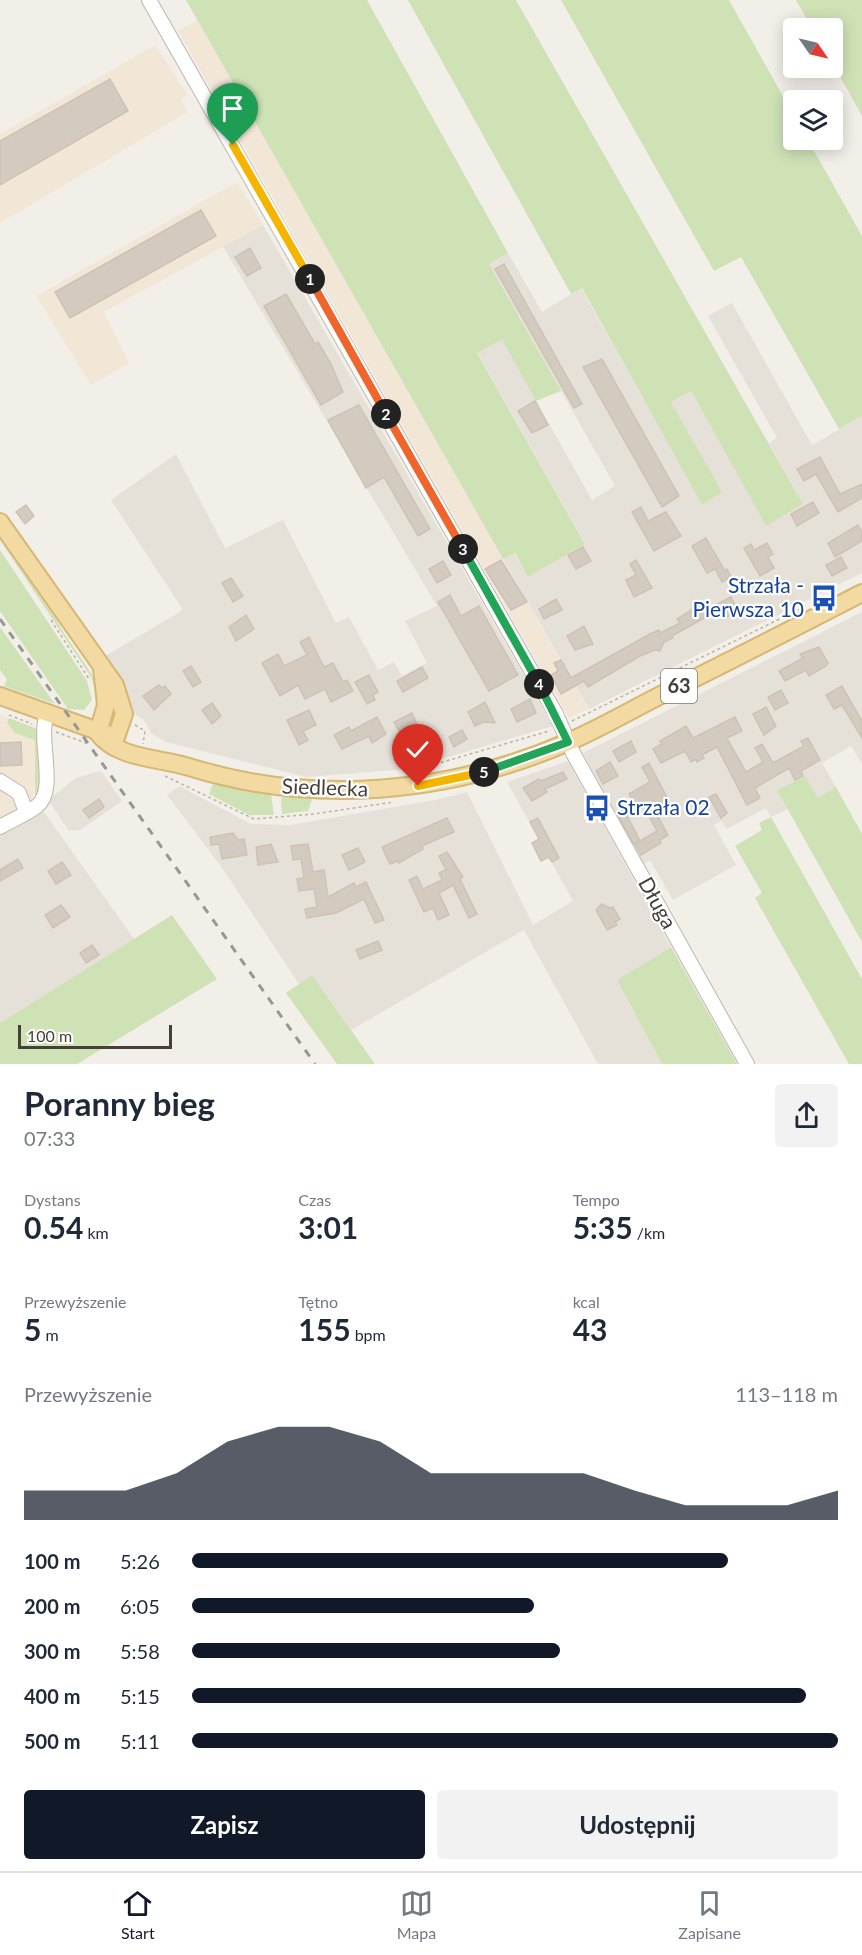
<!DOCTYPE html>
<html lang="pl">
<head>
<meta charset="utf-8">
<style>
	:root { --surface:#fff; --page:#f2f2f3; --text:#1f2937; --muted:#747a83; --line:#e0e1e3; --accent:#111827 }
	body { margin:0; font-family:Lato,sans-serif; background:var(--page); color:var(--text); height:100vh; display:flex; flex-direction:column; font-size:22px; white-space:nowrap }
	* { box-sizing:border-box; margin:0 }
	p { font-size:20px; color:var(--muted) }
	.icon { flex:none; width:33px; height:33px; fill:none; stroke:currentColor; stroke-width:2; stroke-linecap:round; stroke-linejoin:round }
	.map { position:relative; height:1064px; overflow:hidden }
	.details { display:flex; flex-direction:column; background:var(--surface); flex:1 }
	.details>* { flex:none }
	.needle { width:39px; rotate:124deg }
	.controls { position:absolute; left:783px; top:18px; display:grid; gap:12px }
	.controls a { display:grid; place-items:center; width:60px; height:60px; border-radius:6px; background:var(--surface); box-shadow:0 3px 15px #0003; font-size:30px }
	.scale { position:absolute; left:18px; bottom:15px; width:154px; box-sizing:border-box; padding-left:6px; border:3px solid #454038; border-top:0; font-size:16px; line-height:21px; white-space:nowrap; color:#454038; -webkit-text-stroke:4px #fff; paint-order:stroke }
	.pin { position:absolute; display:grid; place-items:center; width:51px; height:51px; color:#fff; margin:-62px -26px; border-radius:50% 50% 50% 0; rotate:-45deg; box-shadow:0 0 6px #0007 }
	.pin .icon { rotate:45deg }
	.km { position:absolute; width:30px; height:30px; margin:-15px; border-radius:50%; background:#222; color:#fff; font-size:16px; line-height:30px; text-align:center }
	.round { display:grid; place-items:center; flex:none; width:63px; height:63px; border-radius:6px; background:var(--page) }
	.head { display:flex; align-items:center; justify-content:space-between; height:102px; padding:0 24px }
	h1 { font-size:33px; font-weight:700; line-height:45px }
	.stats { display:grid; grid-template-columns:repeat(3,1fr); gap:9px; height:102px; padding:6px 24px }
	.stats div { display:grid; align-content:center }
	.stats b { font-size:30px; font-weight:700 }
	.stats small { font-size:16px; font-weight:400 }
	.stats p { font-size:16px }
	.chart { height:168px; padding:12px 24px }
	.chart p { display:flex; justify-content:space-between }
	.chart svg { width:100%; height:108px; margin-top:6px; fill:var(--accent); opacity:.7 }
	.action { display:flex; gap:12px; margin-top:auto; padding:12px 24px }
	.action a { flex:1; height:69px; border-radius:6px; background:var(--accent); color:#fff; font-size:24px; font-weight:700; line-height:69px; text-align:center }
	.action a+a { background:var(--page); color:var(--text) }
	ul { padding:0 24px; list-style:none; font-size:20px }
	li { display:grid; grid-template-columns:96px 72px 1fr; align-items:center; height:45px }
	li i { height:15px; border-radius:8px; background:var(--accent) }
	.dock { display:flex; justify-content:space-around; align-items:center; height:84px; border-top:2px solid var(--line); background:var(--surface); font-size:16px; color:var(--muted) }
	.dock a { display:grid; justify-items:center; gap:3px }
	.dock .active { color:var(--accent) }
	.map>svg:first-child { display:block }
	.residential { fill:#e6e1d8 }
	.commercial { fill:#f2e6d7 }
	.green { fill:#cfe2b6 }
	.building { fill:#d3cbc0; stroke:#cdc2b4; stroke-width:1.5 }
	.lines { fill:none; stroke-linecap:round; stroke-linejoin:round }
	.minor-casing { stroke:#bdb7ac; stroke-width:16 }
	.major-casing { stroke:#d6b773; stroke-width:20 }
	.path { stroke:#bdb29f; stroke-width:1.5; stroke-dasharray:3 3; stroke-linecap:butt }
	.minor { stroke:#fff; stroke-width:14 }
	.major { stroke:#f3daa2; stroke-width:16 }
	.rail { stroke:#979797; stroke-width:3; stroke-dasharray:8 8; stroke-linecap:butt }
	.split-1-casing { stroke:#fff; stroke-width:12 }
	.split-2-casing { stroke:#fff; stroke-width:12 }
	.split-3-casing { stroke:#fff; stroke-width:12 }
	.split-4-casing { stroke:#fff; stroke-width:12 }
	.split-5-casing { stroke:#fff; stroke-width:12 }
	.split-6-casing { stroke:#fff; stroke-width:12 }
	.split-1 { stroke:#f5b400; stroke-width:8 }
	.split-2 { stroke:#f0652b; stroke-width:8 }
	.split-3 { stroke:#f0652b; stroke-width:8 }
	.split-4 { stroke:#22a559; stroke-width:8 }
	.split-5 { stroke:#22a559; stroke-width:8 }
	.split-6 { stroke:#f5b400; stroke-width:8 }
	.labels { text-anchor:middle; stroke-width:4.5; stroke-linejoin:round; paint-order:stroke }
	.shield { fill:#fff; stroke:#7d7974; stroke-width:1.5 }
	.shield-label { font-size:20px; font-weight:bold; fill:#454038 }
	.transit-label { font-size:21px; fill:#164399; stroke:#fff; text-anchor:end }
	.street-label { font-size:21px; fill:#454038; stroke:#fff }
</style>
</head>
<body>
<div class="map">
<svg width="862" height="1064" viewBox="0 0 862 1064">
	<rect width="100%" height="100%" fill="#f2efe9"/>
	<g class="residential">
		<path d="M263 225 552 724 553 726 408 769 306 777 166 742 151 733 143 719 134 714 127 691 105 656 183 610 111 500 176 454 225 548 283 520 336 623 349 617 378 670 394 662 402 676 427 663 405 621 437 606 222 245Z"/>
		<path d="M508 253 542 312 581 288 702 504 721 492 671 402 691 391 766 525 803 504 769 443 777 438 708 316 732 303 812 445 862 416V573L589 709 503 559 514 553 528 577 585 543 477 352 502 340 592 500 615 486 489 264Z"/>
		<path d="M862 612V764L851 746 822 763 836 787 818 799 804 776 777 790 788 809 771 817 766 808 727 829 721 821 714 825 736 865 673 900 650 860 643 864 583 753Z"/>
		<path d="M568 761 671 947 617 980 662 1064H598L524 930 351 1030 312 975 299 984 220 865 167 795 179 786 251 824 290 825 435 800 467 792 533 925 573 901 507 782Z"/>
		<path d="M101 771 122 801 80 830 69 831 48 800 76 778Z"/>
		<path d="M42 809 134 939 0 1023V833Z"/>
	</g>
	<g class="commercial">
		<path d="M197 20 527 602 588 709 569 718 178 31Z"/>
		<path d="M155 45 188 95 181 100 188 112 0 223V134Z"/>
		<path d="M237 182 263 225 104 312 129 363 91 385 36 296Z"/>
		<path d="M0 715 35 728 36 769 33 803 0 821Z"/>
	</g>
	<g class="green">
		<path d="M186 0H367L508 253 489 264 561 391 536 401 502 340 477 353 585 544 528 577 515 553 503 559Z"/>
		<path d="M408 0H516L803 504 766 526 691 391 671 402 722 492 702 505 582 288 571 294Z"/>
		<path d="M561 0H729L793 114 794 140H808L862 236V416L839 429 741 257 714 271Z"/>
		<path d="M796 0H862V116L833 64 832 28H812Z"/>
		<path d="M0 532 43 595 62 630 91 673 98 690 99 704 97 703V693L91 677 0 540Z"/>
		<path d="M0 550 87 681 92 700 84 710 68 709 0 611Z"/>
		<path d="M0 627 55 704 4 686 7 679 0 670Z"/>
		<path d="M9 718 37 729 40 796 35 799V740L15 733 7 723Z"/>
		<path d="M805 776 818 798 836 787 862 834V942L777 790Z"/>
		<path d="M213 784 271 794 274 815H249L209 794Z"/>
		<path d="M286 795 309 797 312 800 308 811 282 814 281 798Z"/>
		<path d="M771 817 862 979V1064H849L755 898 762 893 735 846 762 830 759 823Z"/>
		<path d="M172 915 217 979 77 1064H0V1023Z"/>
		<path d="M671 947 737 1064H662L617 980Z"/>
		<path d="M312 975 375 1064H337L286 993Z"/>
	</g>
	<g class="building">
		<path d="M110 79 128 111 0 185V141Z"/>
		<path d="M201 210 216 236 70 318 55 292Z"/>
		<path d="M250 248 261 268 247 276 235 257Z"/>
		<path d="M504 264 582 404 574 408 495 269Z"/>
		<path d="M286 294 315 344 318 342 331 364 343 392 321 405 264 306Z"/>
		<path d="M602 359 679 496 662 507 583 367Z"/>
		<path d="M535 401 548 425 532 433 518 411Z"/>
		<path d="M359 405 430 529 418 536 384 477 366 488 328 420Z"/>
		<path d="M820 457 840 494 862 484V498L838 512 816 474 804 481 797 469Z"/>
		<path d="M813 502 819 513 797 526 791 514Z"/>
		<path d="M26 505 34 516 25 524 16 512Z"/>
		<path d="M641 507 648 521 666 512 681 536 654 551 632 512Z"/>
		<path d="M858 525 862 532V541L835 557 828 543Z"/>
		<path d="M706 538 725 571 727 569 731 577 722 582 715 569 707 573 692 546Z"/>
		<path d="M767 543 773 554 768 557 774 568 760 576 744 548 751 544 754 550Z"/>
		<path d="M583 547 591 561 576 569 568 555Z"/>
		<path d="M841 557 847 568 832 576 826 565Z"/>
		<path d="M501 560 527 602 511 610 485 569Z"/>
		<path d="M636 560 652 588 634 597 626 580 636 575 630 564Z"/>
		<path d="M443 561 451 575 437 583 429 569Z"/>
		<path d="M231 578 243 596 233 602 222 583Z"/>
		<path d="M450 595 461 616 479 606 518 675 489 691 438 602Z"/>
		<path d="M731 597 738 611 723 619 715 605Z"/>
		<path d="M556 599 562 610 544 619 539 609Z"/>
		<path d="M701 604 708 616 672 636 673 638 664 642 660 651 655 650 640 656 588 687 584 681 561 694 551 675 558 671 554 663 561 660 571 678 650 634 659 630 660 633 680 623 677 619Z"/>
		<path d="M246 615 254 629 236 641 229 627Z"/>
		<path d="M584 626 593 644 575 650 567 636Z"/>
		<path d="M309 637 324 667 333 663 343 682 347 680 353 691 331 702 325 689 305 699 298 685 280 696 262 663 278 654 284 666 307 655 300 642Z"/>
		<path d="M819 647 828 663 826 666 809 676 806 670 785 681 779 671 803 658 800 654Z"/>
		<path d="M191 666 201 682 193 687 183 671Z"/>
		<path d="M422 667 428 678 403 692 397 681Z"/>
		<path d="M369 675 378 692 373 695 375 700 367 704 355 682Z"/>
		<path d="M159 685 162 688 165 686 171 694 154 710 143 696Z"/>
		<path d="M842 686 862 721V738L842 705 834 709 826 695Z"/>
		<path d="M781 690 788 703 775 710 768 697Z"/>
		<path d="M530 699 536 713 517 722 511 709Z"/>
		<path d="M485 702 495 723 484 722 475 726 468 712Z"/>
		<path d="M212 703 221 716 212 724 202 710Z"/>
		<path d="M766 707 776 726 764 735 753 714Z"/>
		<path d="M309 710 316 725 303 731 308 740 299 745 287 720Z"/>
		<path d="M412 713 419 729 403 737 394 722Z"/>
		<path d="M377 717 386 734 372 743 369 736 342 749 334 735 349 727 351 731Z"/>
		<path d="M735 717 742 731 727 738 746 772 763 762 755 748 762 744 773 763 804 746 801 741 808 738 820 760 801 771 803 776 795 780 789 768 755 788 760 798 747 805 717 747 702 755 704 758 697 762 696 759 691 762 685 751 661 763 653 749 662 744 660 741 686 726 693 738Z"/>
		<path d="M462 730 467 739 454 747 449 737Z"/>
		<path d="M631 741 636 752 619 762 613 751Z"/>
		<path d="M21 742 22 765 0 766V743Z"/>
		<path d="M610 762 618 776 603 784 596 771Z"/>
		<path d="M649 763 670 803 655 811 668 835 660 840 661 843 641 855 635 844 657 831 642 804 637 807 629 794 650 782 642 767Z"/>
		<path d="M563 772 567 779 545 789 547 792 532 801 523 788 539 779 541 781Z"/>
		<path d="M716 794 727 813 721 818 709 797Z"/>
		<path d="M99 799 104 807 89 818 83 810Z"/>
		<path d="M624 810 640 841 634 844 617 814Z"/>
		<path d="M447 818 454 832 422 846 423 849 399 863 398 861 390 864 382 847Z"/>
		<path d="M538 818 559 858 552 862 549 857 541 861 532 843 539 839 530 822Z"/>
		<path d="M233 833 238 840 244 839 247 855 222 859 219 844 211 845 210 837Z"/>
		<path d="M271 844 278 862 258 865 256 847Z"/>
		<path d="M308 844 313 872 324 870 328 897 354 883 356 887 366 882 384 920 375 923 364 899 336 913 307 918 305 909 317 907 314 889 299 891 297 879 304 878 301 859 293 860 291 846Z"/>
		<path d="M358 848 365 862 349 870 342 855Z"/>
		<path d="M447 852 463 877 460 879 477 914 469 918 453 885 439 893 449 915 438 920 433 908 424 912 409 880 417 876 423 889 442 880 439 873 446 870 439 856Z"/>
		<path d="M18 859 23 868 0 881V870Z"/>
		<path d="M62 862 71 875 56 884 48 871Z"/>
		<path d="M602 904 610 908 613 907 620 919 615 922 617 925 607 930 596 910Z"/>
		<path d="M61 905 70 917 53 928 45 915Z"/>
		<path d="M378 941 382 950 360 959 356 950Z"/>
		<path d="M92 945 99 955 86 963 80 953Z"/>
	</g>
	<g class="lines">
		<g class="minor-casing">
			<g id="minor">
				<path d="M149 0 556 714 573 753 747 1064"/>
				<path d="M0 781 19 793 26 812"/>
				<path d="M0 827C12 820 27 814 37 806 58 790 37 739 47 714"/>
			</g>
		</g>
		<g class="major-casing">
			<g id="major">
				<path d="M0 522 115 685 124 714 113 746"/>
				<path d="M0 696 109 735"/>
				<path d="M98 733C117 759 161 758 189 767 314 806 447 794 566 743 599 729 631 710 663 694 730 661 796 627 862 593"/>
				<path d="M98 733 106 705 102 668"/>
			</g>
		</g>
		<g class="path">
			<path d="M51 620 89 679"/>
			<path d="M9 715 32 724"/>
			<path d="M572 721 802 608"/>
			<path d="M135 725 145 731 143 744"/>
			<path d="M56 732 89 744"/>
			<path d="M412 771 549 731"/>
			<path d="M165 776 254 819 314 814 394 802"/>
		</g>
		<use href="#minor" class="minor"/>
		<use href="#major" class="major"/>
		<path class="rail" d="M0 619 315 1064"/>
	</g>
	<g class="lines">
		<g class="split-1-casing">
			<path id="split-1" d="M233 145 310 279"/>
		</g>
		<g class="split-2-casing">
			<path id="split-2" d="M310 279 386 414"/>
		</g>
		<g class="split-3-casing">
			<path id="split-3" d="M386 414 463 549"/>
		</g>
		<g class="split-4-casing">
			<path id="split-4" d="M463 549 539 684"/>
		</g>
		<g class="split-5-casing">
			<path id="split-5" d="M484 772 568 742 539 684"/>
		</g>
		<g class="split-6-casing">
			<path id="split-6" d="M418 786 484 772"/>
		</g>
		<use href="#split-1" class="split-1"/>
		<use href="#split-2" class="split-2"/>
		<use href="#split-3" class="split-3"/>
		<use href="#split-4" class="split-4"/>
		<use href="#split-5" class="split-5"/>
		<use href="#split-6" class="split-6"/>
	</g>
	<defs>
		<g id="bus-bare" transform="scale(2.07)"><path d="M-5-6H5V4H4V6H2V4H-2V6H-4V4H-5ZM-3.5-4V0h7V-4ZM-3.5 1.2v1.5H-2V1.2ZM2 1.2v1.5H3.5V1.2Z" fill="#1a4fb4" stroke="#fff" stroke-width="2.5" paint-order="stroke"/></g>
	</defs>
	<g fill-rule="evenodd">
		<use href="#bus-bare" x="824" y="598"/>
		<use href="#bus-bare" x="597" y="808"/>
	</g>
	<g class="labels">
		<rect class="shield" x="661" y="669" width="36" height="34" rx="4.5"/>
		<g class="shield-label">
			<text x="679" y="693">63</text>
		</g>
		<g class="transit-label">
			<text x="804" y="593">Strzała -<tspan x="804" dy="24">Pierwsza 10</tspan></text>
			<text x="617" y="815" text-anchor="start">Strzała 02</text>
		</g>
		<g class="street-label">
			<text transform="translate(325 788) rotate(2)" y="7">Siedlecka</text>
			<text transform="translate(657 903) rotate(61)" y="7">Długa</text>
		</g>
	</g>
</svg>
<div class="controls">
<a><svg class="needle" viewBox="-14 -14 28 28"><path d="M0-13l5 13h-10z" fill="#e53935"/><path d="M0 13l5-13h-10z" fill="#747a83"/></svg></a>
<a><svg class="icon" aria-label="layers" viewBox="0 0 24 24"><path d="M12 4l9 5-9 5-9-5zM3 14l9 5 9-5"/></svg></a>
</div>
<div class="scale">100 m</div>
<div class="pin" style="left:233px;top:145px;background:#1e9e55"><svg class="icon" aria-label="arrive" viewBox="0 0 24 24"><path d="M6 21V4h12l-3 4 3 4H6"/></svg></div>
<div class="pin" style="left:418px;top:786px;background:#d93025"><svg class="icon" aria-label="check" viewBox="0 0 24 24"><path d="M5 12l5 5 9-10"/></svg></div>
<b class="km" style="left:310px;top:279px">1</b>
<b class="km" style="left:386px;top:414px">2</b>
<b class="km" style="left:463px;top:549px">3</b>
<b class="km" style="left:539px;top:684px">4</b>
<b class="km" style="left:484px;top:772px">5</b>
</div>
<section class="details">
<div class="head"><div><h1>Poranny bieg</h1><p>07:33</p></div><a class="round"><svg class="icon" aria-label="share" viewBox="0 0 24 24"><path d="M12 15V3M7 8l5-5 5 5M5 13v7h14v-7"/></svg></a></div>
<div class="stats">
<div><p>Dystans</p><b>0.54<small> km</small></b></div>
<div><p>Czas</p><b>3:01</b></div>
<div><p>Tempo</p><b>5:35<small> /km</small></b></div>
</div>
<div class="stats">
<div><p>Przewyższenie</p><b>5<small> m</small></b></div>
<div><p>Tętno</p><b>155<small> bpm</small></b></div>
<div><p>kcal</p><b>43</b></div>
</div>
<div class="chart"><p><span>Przewyższenie</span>113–118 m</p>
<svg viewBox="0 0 160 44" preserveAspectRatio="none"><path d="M0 44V32L10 32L20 32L30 25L40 12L50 6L60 6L70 12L80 25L90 25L100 25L110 25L120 32L130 38L140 38L150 38L160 32V44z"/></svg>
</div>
<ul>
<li><b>100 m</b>5:26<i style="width:83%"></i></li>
<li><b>200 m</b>6:05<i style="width:53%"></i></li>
<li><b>300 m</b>5:58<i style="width:57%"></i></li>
<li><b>400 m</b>5:15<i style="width:95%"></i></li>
<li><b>500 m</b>5:11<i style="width:100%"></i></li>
</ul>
<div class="action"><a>Zapisz</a><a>Udostępnij</a></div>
</section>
<nav class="dock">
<a class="active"><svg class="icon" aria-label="home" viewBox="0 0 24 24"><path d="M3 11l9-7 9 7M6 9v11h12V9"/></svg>Start</a>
<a><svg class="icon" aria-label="map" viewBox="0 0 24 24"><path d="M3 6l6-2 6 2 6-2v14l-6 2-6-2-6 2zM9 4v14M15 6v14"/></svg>Mapa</a>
<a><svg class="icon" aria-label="saved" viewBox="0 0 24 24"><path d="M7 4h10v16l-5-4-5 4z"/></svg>Zapisane</a>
</nav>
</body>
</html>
